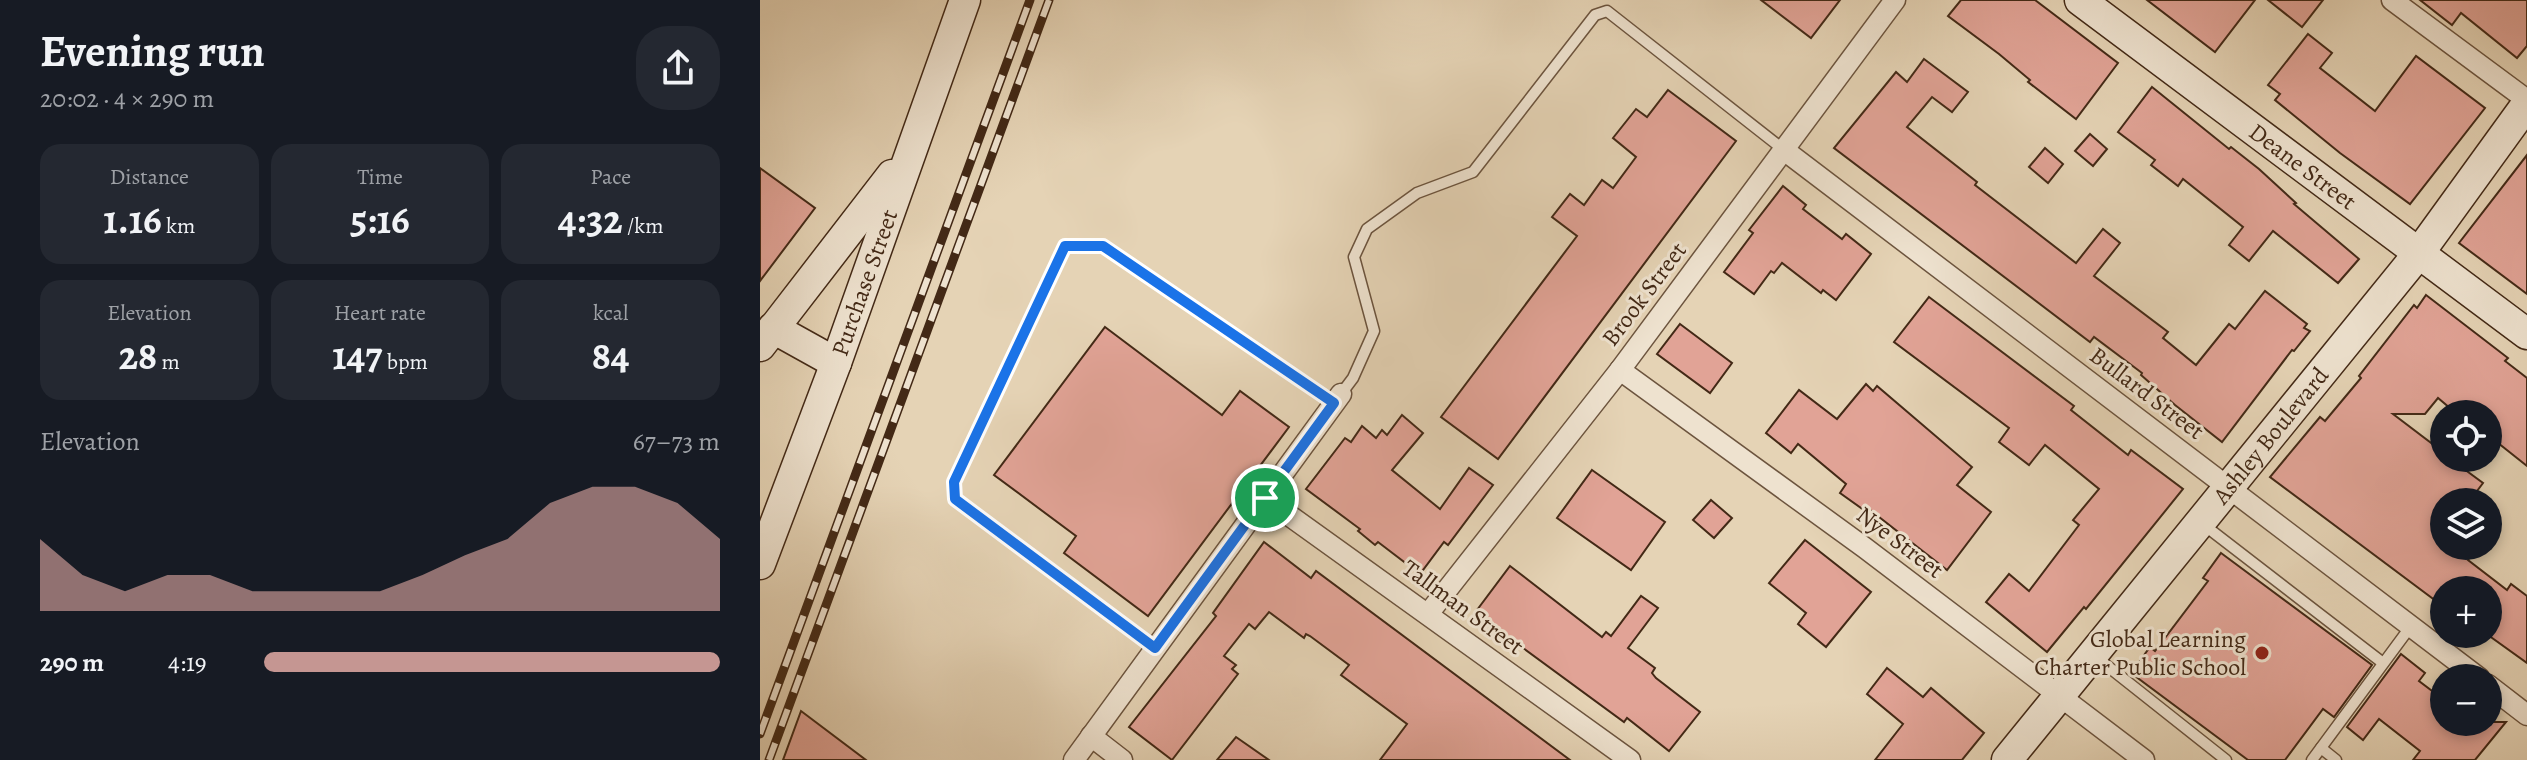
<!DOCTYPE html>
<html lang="en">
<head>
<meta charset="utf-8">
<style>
	:root { --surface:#171b24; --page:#242831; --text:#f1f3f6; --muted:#9ea1a6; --accent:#c59692 }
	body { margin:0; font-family:Alegreya,serif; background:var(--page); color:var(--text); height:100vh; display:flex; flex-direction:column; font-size:30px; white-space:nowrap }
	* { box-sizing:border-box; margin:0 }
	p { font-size:26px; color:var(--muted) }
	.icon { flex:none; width:44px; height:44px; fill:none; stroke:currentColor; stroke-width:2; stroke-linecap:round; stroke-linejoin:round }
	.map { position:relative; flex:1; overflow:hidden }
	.side { display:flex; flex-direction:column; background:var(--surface); width:760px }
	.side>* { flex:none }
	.controls { position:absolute; left:1670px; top:400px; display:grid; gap:16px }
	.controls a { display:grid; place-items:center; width:72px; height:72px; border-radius:50%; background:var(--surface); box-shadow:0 4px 12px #0003; font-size:40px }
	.pin { position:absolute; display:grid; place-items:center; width:68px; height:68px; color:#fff; margin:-34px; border:4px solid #fff; border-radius:50%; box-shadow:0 2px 8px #0007 }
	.round { display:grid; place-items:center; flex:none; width:84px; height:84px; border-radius:32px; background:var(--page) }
	.overview { display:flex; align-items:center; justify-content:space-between; height:136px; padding:0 40px }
	h1 { font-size:44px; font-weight:600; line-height:60px }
	.metrics { display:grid; grid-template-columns:repeat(3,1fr); gap:12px; height:136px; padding:8px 40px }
	.metrics div { display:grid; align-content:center; border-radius:20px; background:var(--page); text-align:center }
	.metrics b { font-size:40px; font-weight:600 }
	.metrics small { font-size:22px; font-weight:400 }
	.metrics p { font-size:22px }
	.chart { height:224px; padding:16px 40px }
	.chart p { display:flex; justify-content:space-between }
	.chart svg { width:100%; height:144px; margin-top:8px; fill:var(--accent); opacity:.7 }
	ul { padding:0 40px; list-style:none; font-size:26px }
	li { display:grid; grid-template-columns:128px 96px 1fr; align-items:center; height:60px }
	li i { height:20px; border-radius:10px; background:var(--accent) }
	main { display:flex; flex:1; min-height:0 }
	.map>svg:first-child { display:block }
	.building { fill:#e1a396; stroke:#432916; stroke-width:2 }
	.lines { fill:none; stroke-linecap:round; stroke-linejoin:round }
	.service-casing { stroke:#6c543e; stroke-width:13 }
	.minor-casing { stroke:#6c543e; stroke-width:23 }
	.secondary-casing { stroke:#432916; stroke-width:33 }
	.service { stroke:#eee2cf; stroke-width:10 }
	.minor { stroke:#eee2cf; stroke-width:20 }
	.secondary { stroke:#eee2cf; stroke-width:30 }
	.rail-casing { stroke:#432916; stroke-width:9 }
	.rail { stroke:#eee2cf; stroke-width:6; stroke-dasharray:18; stroke-linecap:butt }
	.route-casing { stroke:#fff; stroke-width:16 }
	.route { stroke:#1a73e8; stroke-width:10 }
	.poi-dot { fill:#8f2418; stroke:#eee2cf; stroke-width:3 }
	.labels { text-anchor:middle; stroke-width:6; stroke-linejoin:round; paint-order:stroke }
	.street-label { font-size:24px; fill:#432916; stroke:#eee2cf }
	.poi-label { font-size:24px; fill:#432916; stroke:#eee2cf; text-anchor:end }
</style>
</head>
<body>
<main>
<section class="side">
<div class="overview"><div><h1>Evening run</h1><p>20:02 · 4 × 290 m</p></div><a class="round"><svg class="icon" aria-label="share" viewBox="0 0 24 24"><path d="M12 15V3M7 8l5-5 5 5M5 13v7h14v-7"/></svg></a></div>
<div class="metrics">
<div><p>Distance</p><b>1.16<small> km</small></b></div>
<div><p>Time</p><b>5:16</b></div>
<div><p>Pace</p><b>4:32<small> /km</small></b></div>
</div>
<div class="metrics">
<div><p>Elevation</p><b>28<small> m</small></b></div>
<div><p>Heart rate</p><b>147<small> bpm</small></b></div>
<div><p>kcal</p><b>84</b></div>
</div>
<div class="chart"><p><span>Elevation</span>67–73 m</p>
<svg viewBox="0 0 160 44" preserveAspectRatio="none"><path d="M0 44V22L10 33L20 38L30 33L40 33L50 38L60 38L70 38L80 38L90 33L100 27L110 22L120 11L130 6L140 6L150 11L160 22V44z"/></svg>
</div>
<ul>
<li><b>290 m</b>4:19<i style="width:100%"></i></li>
</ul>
</section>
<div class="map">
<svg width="1767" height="760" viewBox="0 0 1767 760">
	<rect width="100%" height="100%" fill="#e5d3b5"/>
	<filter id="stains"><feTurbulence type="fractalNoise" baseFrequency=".0025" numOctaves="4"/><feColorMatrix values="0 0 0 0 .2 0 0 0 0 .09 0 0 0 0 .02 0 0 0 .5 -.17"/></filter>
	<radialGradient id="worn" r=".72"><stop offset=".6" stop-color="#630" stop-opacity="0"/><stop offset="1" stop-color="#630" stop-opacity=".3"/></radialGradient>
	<g class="building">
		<path d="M1001 0H1080L1051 38Z"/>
		<path d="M1201 0H1275L1358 63 1316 119 1268 82 1270 80 1239 54 1188 16Z"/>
		<path d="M1387 0H1495L1455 52Z"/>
		<path d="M1508 0H1563L1542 27Z"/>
		<path d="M1660 0H1767V46L1757 58 1701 13 1692 25Z"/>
		<path d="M1548 34 1572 53 1560 68 1615 111 1656 56 1725 108 1650 204 1580 153 1515 100 1520 94 1508 85Z"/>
		<path d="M1164 59 1208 92 1192 112 1172 97 1147 127 1217 182 1215 185 1316 263 1343 229 1360 243 1334 276 1408 332 1403 338 1436 365 1469 324 1475 329 1505 291 1547 324 1544 328 1550 331 1534 351 1532 350 1462 442 1415 405 1381 375 1382 373 1334 337 1330 342 1074 148 1136 72 1147 82Z"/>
		<path d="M1392 87 1469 149 1471 147 1499 169 1536 203 1534 204 1599 259 1578 283 1513 231 1489 261 1469 245 1483 227 1423 179 1418 186 1391 165 1395 160 1358 132Z"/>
		<path d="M908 90 976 141 738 459 681 417 817 236 792 217 810 194 824 205 842 180 853 188 876 157 853 138 876 109 887 117Z"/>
		<path d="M1330 134 1347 149 1333 166 1315 151Z"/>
		<path d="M1285 148 1303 164 1288 183 1269 167Z"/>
		<path d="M1767 155V294L1699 243Z"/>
		<path d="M0 168 55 208 0 281Z"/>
		<path d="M1023 186 1046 205 1043 209 1082 239 1086 234 1111 254 1076 300 1063 290 1061 293 1022 263 1014 273 1011 271 994 294 964 272 993 233 989 230Z"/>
		<path d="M1666 295 1748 358 1745 361 1767 378V466L1728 435V414H1697L1678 398 1665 414H1633L1679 449 1684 458H1689L1723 483 1711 499 1700 490 1691 502H1684V546H1718L1708 560 1747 590 1751 584 1767 596V663L1728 635V590H1684V607L1510 477 1560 417 1565 421 1601 378 1599 376 1654 305 1657 308Z"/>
		<path d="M1169 297 1314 406 1311 410 1368 455 1371 450 1423 489 1326 609 1324 607 1287 652 1226 602 1249 574 1269 591 1319 525 1313 520 1339 489 1285 445 1269 465 1239 442 1249 428 1134 342Z"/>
		<path d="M920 324 972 363 950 393 897 354Z"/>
		<path d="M345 327 462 415 480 391 529 427 388 616 304 553 316 536 234 475Z"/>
		<path d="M1106 384 1113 391 1117 386 1212 467 1197 485 1231 512 1187 570 1110 510 1108 513 1080 493 1086 484 1038 444 1031 453 1006 433 1039 390 1077 419Z"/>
		<path d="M642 415 663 433 632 470 680 509 709 468 733 485 688 545 684 542 660 574 618 542 615 545 598 531 600 529 546 489 585 438 591 442 602 426 616 438 622 430 627 435Z"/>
		<path d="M832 470 905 522 871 570 797 518Z"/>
		<path d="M951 500 972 518 954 538 933 520Z"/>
		<path d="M1045 540 1111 592 1066 647 1038 624 1046 613 1009 583Z"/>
		<path d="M504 542 551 578 556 571 810 760H620L647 724 581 675 589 665 550 636 546 634 544 638 509 612 495 629 489 624 464 656 476 665 472 669 478 674 412 760 369 727 456 616 453 613Z"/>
		<path d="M1461 553 1612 665 1574 717 1563 709 1525 760H1488L1371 673 1390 647 1395 651 1448 581 1443 578Z"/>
		<path d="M750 566 842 637 846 632 851 636 881 596 898 608 868 648 895 668 892 673 896 678 940 712 909 751 867 718 864 722 744 634 742 636 714 614Z"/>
		<path d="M1641 654 1665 673 1659 681 1684 700V722H1746L1715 760H1653L1660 751 1619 719 1603 740 1587 727Z"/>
		<path d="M1127 668 1163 697 1171 688 1224 733 1202 760H1115L1143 724 1107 694Z"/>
		<path d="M41 711 106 760H23Z"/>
		<path d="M476 737 509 760H457Z"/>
	</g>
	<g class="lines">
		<g class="service-casing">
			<g id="service">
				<path d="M581 394 593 378 614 331 594 257 607 229 657 193 713 172 835 15 847 11 1024 150"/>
				<path d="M1444 525 1623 663"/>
				<path d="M395 648 195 499 194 482 305 246H343L574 403"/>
				<path d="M1336 657 1466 760"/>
				<path d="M1561 748 1576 760"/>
				<path d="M1552 760 1651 626"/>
			</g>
		</g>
		<g class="minor-casing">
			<g id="minor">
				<path d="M1632 0 1767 100"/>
				<path d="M1024 150 1719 678"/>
				<path d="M860 370 1105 548 1384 760"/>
				<path d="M505 498 870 760"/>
				<path d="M668 614 860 370 1135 0"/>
				<path d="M1728 685 1767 715"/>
				<path d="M331 736 362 760"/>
				<path d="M314 760 581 394"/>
			</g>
		</g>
		<g class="secondary-casing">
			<g id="secondary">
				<path id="s1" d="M1320 0 1767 334"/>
				<path d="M13 328 76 363"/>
				<path d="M0 346 132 175"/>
				<path id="s2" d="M0 564 76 363 205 0"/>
				<path id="s3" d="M1247 760 1659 253 1767 104"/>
			</g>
		</g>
		<use href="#service" class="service"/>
		<use href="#minor" class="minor"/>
		<use href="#secondary" class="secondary"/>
		<g class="rail-casing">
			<g id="rail">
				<path d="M0 734 270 0"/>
				<path d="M9 760 289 0"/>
			</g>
		</g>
		<use href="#rail" class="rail"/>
	</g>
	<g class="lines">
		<g class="route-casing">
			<path id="route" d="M305 246H343L574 403 395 648 195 499 194 482Z"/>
		</g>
		<use href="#route" class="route"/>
	</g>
	<circle class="poi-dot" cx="1502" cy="653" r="8"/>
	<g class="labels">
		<g class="street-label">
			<text dy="8" stroke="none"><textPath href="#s1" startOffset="278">Deane Street</textPath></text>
			<text dy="8" stroke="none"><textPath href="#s2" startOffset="300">Purchase Street</textPath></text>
			<text transform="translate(884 294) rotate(-53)" y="8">Brook Street</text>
			<text transform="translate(1387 393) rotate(37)" y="8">Bullard Street</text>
			<text dy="8" stroke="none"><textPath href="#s3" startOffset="418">Ashley Boulevard</textPath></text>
			<text transform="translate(1140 542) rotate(37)" y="8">Nye Street</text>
			<text transform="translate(703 607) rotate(36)" y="8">Tallman Street</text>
		</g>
		<g class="poi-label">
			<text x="1486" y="647">Global Learning<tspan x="1486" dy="28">Charter Public School</tspan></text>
		</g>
	</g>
	<rect width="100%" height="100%" filter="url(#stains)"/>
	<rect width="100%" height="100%" fill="url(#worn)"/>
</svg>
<div class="controls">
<a><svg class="icon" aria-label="locate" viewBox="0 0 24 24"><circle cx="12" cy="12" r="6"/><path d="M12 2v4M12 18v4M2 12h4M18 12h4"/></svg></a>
<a><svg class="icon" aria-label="layers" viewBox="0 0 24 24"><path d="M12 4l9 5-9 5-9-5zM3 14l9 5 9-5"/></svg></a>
<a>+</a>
<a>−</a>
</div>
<div class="pin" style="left:505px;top:498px;background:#1e9e55"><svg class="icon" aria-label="arrive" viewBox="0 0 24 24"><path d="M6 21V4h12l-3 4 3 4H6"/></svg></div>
</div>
</main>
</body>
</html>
